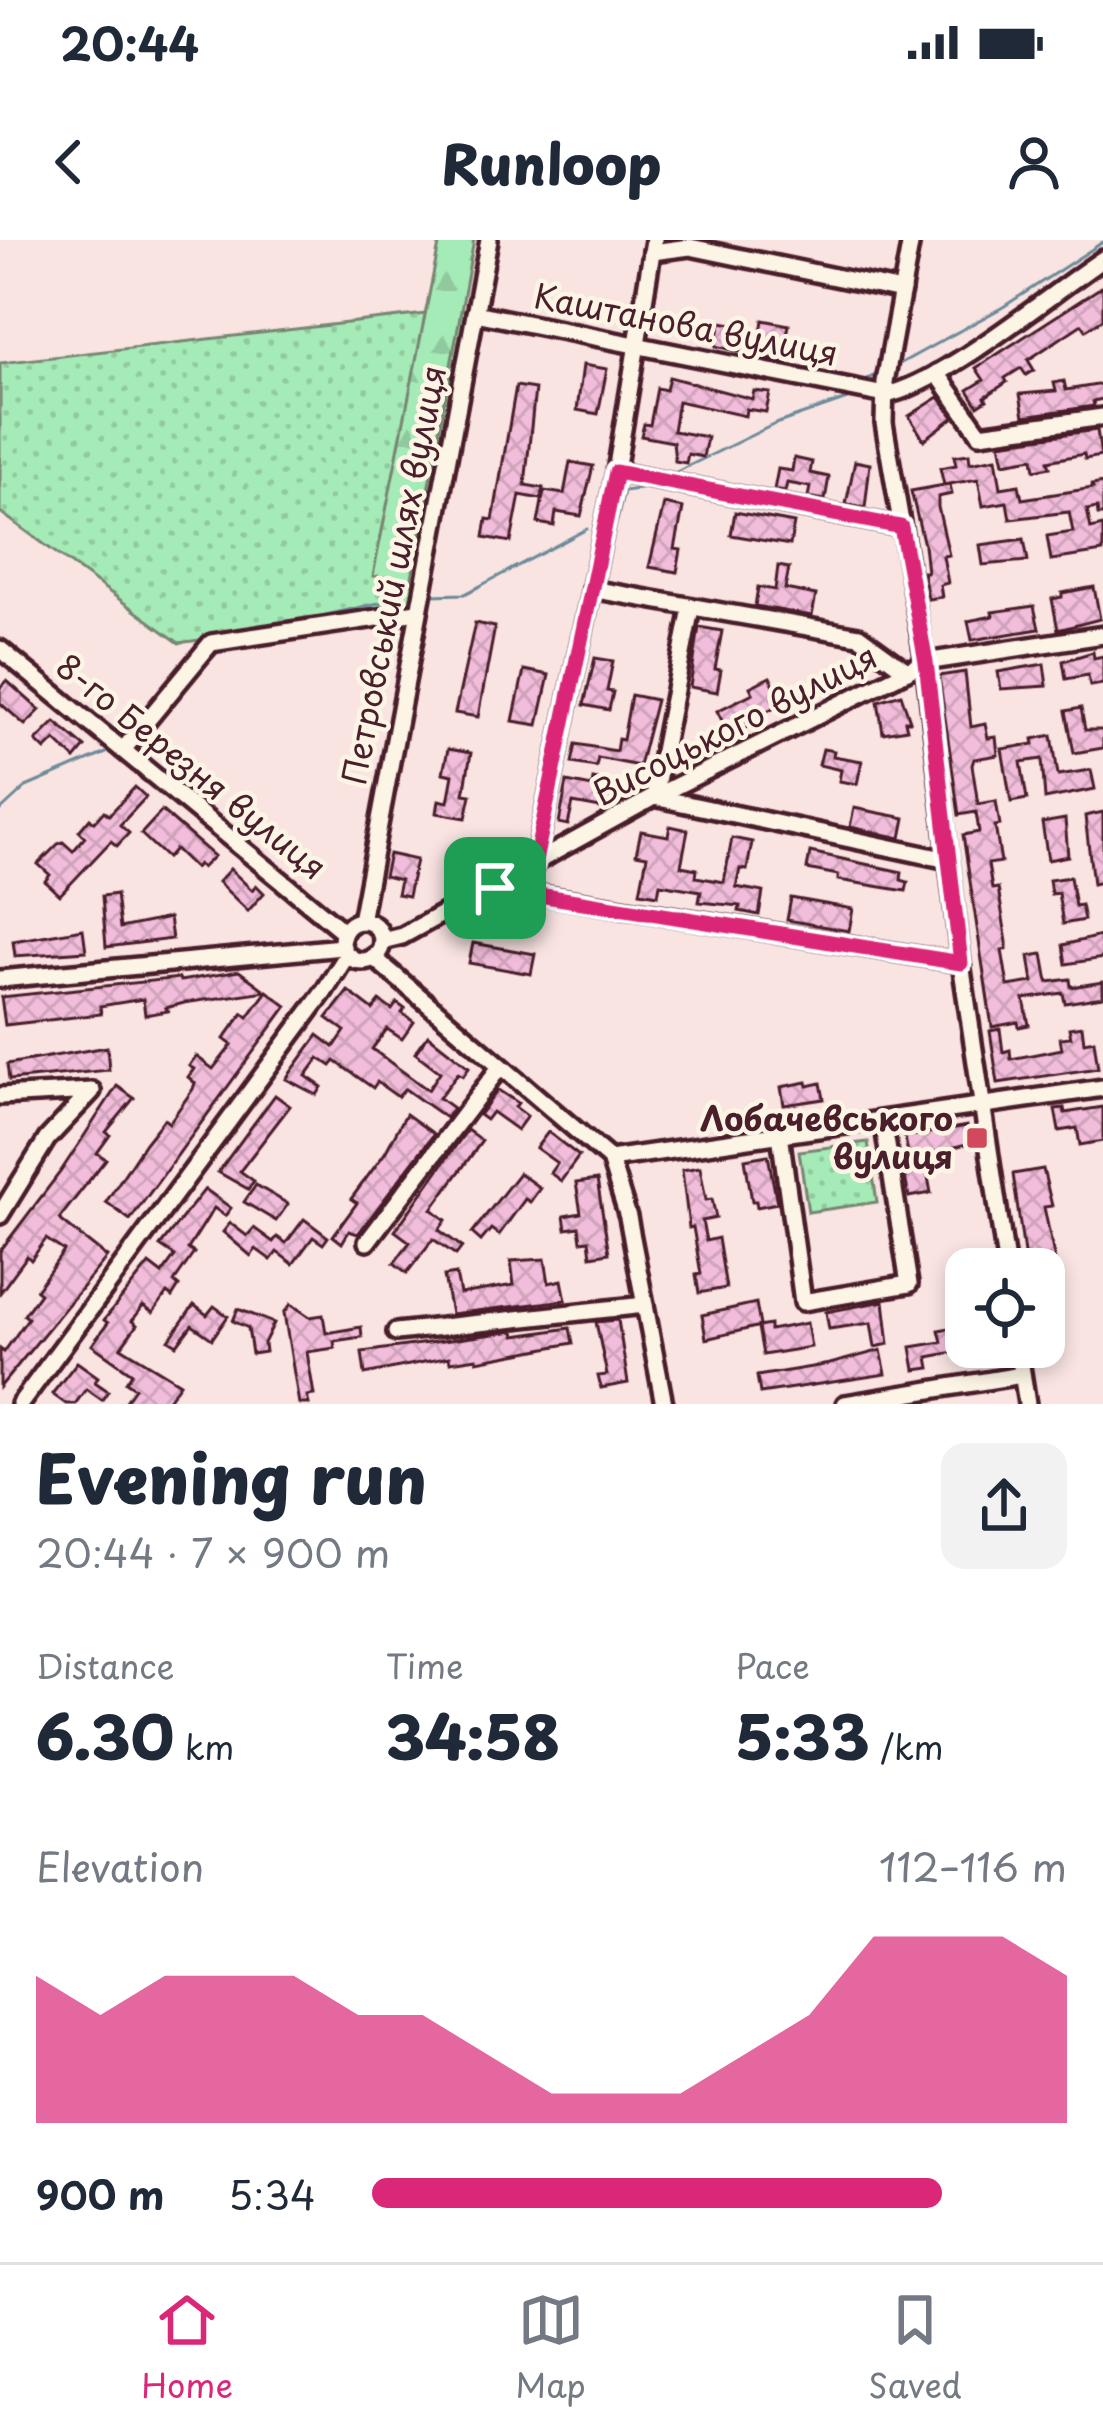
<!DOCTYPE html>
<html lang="en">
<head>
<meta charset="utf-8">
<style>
	:root { --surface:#fff; --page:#f2f2f3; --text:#1f2937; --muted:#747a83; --line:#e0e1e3; --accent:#db2777 }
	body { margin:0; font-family:"Playpen Sans",sans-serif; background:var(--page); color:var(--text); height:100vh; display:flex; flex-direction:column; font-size:45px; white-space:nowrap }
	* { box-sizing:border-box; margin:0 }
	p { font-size:39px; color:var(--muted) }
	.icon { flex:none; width:66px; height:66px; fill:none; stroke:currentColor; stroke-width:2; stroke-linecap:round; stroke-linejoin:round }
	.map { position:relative; height:1164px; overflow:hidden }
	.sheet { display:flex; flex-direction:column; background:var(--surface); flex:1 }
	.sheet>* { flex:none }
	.controls { position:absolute; left:945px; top:1008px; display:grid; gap:24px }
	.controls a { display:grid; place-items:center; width:120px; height:120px; border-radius:24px; background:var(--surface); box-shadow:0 6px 18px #0003; font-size:60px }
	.pin { position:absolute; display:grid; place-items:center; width:102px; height:102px; color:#fff; margin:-51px; border-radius:24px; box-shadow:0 6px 18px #0006 }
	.round { display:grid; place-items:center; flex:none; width:126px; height:126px; border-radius:24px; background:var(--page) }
	.headline { display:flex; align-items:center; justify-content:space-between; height:204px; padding:0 36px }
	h1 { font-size:66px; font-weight:800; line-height:90px }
	.stats { display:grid; grid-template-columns:repeat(3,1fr); gap:18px; height:204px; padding:12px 36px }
	.stats div { display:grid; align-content:center }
	.stats b { font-size:60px; font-weight:800 }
	.stats small { font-size:33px; font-weight:400 }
	.stats p { font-size:33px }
	.chart { height:336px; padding:24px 36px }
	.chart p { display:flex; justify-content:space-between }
	.chart svg { width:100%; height:216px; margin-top:12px; fill:var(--accent); opacity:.7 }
	ul { padding:0 36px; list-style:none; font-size:39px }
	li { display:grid; grid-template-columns:192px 144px 1fr; align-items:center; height:90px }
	li i { height:30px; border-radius:15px; background:var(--accent) }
	.status { display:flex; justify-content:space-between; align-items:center; height:84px; padding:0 60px; background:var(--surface); direction:ltr }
	.status svg { height:33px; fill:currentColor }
	header { display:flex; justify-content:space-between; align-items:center; height:156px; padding:0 36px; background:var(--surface); font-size:54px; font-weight:800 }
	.tab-bar { display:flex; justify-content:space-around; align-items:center; height:168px; border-top:3px solid var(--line); background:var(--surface); font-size:33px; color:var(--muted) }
	.tab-bar a { display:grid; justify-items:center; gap:6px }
	.tab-bar .selected { color:var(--accent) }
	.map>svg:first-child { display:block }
	.grass { fill:url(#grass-dots); stroke:#788571; stroke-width:3 }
	.forest { fill:url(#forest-firs); stroke:#788571; stroke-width:3 }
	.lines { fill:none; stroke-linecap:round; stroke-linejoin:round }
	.stream { stroke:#6d8a99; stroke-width:3 }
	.building { fill:url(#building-cross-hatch); stroke:#4a1f2b; stroke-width:3 }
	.minor-casing { stroke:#4a1f2b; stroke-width:24 }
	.minor { stroke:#fcf5e5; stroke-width:15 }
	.route-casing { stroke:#fff; stroke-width:24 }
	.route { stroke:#db2777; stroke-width:15 }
	.poi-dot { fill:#d1495b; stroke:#fcf5e5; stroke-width:4.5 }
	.labels { text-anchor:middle; stroke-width:9; stroke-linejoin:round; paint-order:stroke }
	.street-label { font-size:33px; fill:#4a1f2b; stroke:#fcf5e5 }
	.poi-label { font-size:33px; font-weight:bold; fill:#4a1f2b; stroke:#fcf5e5; text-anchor:end }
</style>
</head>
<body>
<div class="status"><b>20:44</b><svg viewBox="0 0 49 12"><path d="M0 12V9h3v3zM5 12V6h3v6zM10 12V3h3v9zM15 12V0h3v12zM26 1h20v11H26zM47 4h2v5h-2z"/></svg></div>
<header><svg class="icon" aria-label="back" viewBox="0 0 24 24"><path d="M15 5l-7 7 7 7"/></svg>Runloop<svg class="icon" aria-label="person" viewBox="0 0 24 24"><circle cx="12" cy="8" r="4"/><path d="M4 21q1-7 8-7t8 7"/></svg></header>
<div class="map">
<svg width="1103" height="1164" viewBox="0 0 1103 1164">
	<defs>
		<pattern id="grass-dots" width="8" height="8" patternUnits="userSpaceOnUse" patternTransform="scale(3)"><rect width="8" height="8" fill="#a5ebb7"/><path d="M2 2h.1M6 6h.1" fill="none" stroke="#90c99e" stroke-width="1.8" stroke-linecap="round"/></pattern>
		<pattern id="forest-firs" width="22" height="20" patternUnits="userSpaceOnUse" patternTransform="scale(3)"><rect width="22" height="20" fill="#a5ebb7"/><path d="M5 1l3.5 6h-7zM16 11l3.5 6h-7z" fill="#90c99e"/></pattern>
		<pattern id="building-cross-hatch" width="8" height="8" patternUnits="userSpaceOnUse" patternTransform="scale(3)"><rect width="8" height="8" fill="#f1bdda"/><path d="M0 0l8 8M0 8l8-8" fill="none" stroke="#d0a2bb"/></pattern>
	</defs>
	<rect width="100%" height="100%" fill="#f9e4e2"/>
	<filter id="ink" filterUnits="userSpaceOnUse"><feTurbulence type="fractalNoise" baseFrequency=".00833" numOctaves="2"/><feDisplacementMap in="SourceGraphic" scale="24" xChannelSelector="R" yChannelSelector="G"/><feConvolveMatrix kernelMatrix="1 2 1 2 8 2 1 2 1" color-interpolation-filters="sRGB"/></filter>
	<g filter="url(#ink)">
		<g class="grass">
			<path d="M469 69 412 369 179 403 0 272V123Z"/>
			<path d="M868 902 877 962 808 972 799 911Z"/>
		</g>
		<path class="forest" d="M440 0H474L411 343 373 336Z"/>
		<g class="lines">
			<g class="stream">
				<path d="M894 127 1003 67 1103 2"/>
				<path d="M861 144 875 135"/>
				<path d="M670 235 775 184 850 158"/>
				<path d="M617 281 624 251 652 247"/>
				<path d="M431 355 465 354 587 289"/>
				<path d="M278 386 405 357"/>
				<path d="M178 454 221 409"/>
				<path d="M0 571 26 547 113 510"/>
			</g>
		</g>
		<g class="building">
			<path d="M1103 46V79L1086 90 1082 84 1028 120 1034 130 1026 135 1021 128 1005 138 1007 142 985 157 987 160 978 166 968 150 984 140 976 128Z"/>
			<path d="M763 80 789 85 782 122 716 106 721 82 743 86 740 101 759 105Z"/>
			<path d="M583 125 607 129 598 174 577 170Z"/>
			<path d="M669 137 752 159 754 151 770 153 766 172 746 169 745 176 678 161 673 191 707 197 703 217 688 214 686 223 675 221 673 202 641 196 644 184 650 185 657 148 666 150Z"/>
			<path d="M1064 141 1066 150 1103 144V159L1093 161 1094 166 1024 176 1020 154 1056 151 1054 143Z"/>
			<path d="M516 146 535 149 525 245 543 248 541 259 520 255 511 302 484 297 487 279 493 280Z"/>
			<path d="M939 157 954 177 924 200 909 176Z"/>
			<path d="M1097 190 1101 216 1085 219 1084 214 1048 221 1050 227 1035 230 1033 218 1004 223 1000 203Z"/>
			<path d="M969 214 970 223 996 218 1001 248 1019 245 1022 259 1093 248 1092 245 1103 243V275H1098L1097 268 1087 270 1091 289 1103 286V312L1051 320 1047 296 1073 292 1069 272 1010 279 1007 262 983 266 978 239 944 245 940 228 956 225 954 216Z"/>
			<path d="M794 218 812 222 810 233 829 237 825 260 808 257 810 247 787 243 785 252 774 250 778 229 792 231Z"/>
			<path d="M855 221 870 224 865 268 846 264Z"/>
			<path d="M570 222 593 226 581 276 556 272 554 286 538 283 544 251 564 254Z"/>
			<path d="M950 244 952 254 938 257V267L949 315 943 316 948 343 940 345 942 357 928 359 923 332H927L924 305 911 251Z"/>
			<path d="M664 264 683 268 675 309 681 310 677 332 649 327Z"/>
			<path d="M735 272 794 283 790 305 731 295Z"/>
			<path d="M1024 299 1028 321 983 325 980 305Z"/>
			<path d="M778 326 789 328 785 349 816 355 812 376 755 366 758 347 775 350Z"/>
			<path d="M1094 347 1100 379 1058 390 1052 359 1062 357V353Z"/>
			<path d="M1034 366 1039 389 972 400 968 381 993 376 992 372Z"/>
			<path d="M475 383 495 387 478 477 455 473Z"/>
			<path d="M699 387 722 391 715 429 721 430 717 452 690 447Z"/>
			<path d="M1093 412 1094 418 1103 416V444L1090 446 1088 435 1066 439 1063 421Z"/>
			<path d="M595 418 613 421 607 451 613 452 609 470 584 465Z"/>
			<path d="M1044 424 1047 446 1001 449 998 432Z"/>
			<path d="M524 430 549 435 538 485 513 481Z"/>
			<path d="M965 432 971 487 985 484 988 498 996 497 998 515 974 519 972 525 978 564 996 561 1000 585 995 586 1001 622 988 624 992 649 998 648 1007 702V709L1002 710 1008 746 1033 742 1029 716 1043 714 1048 742 1070 739 1071 747 1103 742V757L1065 763 1063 753 1024 759 1029 785 1019 787 1018 782 992 787 963 595 979 592 976 572 959 575 939 436Z"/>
			<path d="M770 437 783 463 747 481 750 486 730 496 717 471 753 453 750 447Z"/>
			<path d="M7 441 40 470 25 485 0 463V448Z"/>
			<path d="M901 454 910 481H905L907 489 883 493 878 461Z"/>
			<path d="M631 455 656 460 639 526 598 518 596 527 572 523 576 504 616 511 618 499 623 500Z"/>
			<path d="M1081 468 1085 490H1103V508L1074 513 1066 471Z"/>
			<path d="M55 482 85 507 75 519 55 500 45 510 36 501Z"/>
			<path d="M1052 495 1058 535 1091 530 1095 549 1045 559 1042 519 1021 522 1027 559 1011 562 1002 509 1034 504 1033 499Z"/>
			<path d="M448 509 471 513 464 554 471 555 466 578 437 573 439 560 448 562 453 535 443 533Z"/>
			<path d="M823 509 834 511 833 516 862 521 857 544 839 541 841 530 819 525Z"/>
			<path d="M593 539 611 543 606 569 573 563 568 585 559 583 567 542 592 547Z"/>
			<path d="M135 547 146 557 120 585 129 593 117 606 111 601 60 655 45 641 50 635 38 624 58 604 63 602 73 611 85 597 79 591 90 578 94 582 104 571 109 575Z"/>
			<path d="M854 568 905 578 901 598 850 587Z"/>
			<path d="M162 571 214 616 202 628 198 624 195 628 175 609 167 618 141 594Z"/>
			<path d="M1103 572V642L1093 644 1085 576Z"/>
			<path d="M1065 579 1068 616 1048 620 1042 583Z"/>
			<path d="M670 586 688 590 681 626 697 629 696 637 724 642 732 598 752 602 747 630 740 629 736 647 763 652 759 675 739 671 740 666 699 662 701 651 660 644 658 655 640 652 647 616 636 614 641 591 668 596Z"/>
			<path d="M810 612 902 632 901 640 908 642 906 651 838 640V635L807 629Z"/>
			<path d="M389 614 416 620 408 656 397 654 400 640 384 636Z"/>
			<path d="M230 629 252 650 256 645 264 653 248 671 218 642Z"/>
			<path d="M1070 637 1075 666 1081 665 1084 680 1063 684 1058 653 1051 654 1049 640Z"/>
			<path d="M116 654 120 688 169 678 172 699 106 707 102 656Z"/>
			<path d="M791 658 853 669 849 691 787 680Z"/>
			<path d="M83 689 86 711 15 716 13 701Z"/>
			<path d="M1100 696 1103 718 1066 724 1063 705Z"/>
			<path d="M473 703 535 714 531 734 469 723Z"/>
			<path d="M239 731 266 751 184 763 166 768 168 771 145 775 143 759 100 766 101 774 5 785 1 757 179 738 180 741Z"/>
			<path d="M267 751 287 766 130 980 106 962 145 903 164 879 169 883 193 849 195 843 188 837 194 829 189 826 196 816 213 829 232 805 224 799 243 773 248 777Z"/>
			<path d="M348 751 373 770 380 761 392 770 397 763 405 769 402 773 414 782 402 799 387 789 372 809 428 850 440 832 415 813 428 795 469 827 463 836 458 833 439 858 453 868 446 878 405 849 398 857 377 842 373 848 335 821 331 826 319 818 306 836 322 847 317 855 286 839 318 795 334 807 345 791 327 778Z"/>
			<path d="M1082 786 1084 802 1094 800 1098 828 998 843 990 791 1000 789 1003 812 1010 810 1011 819 1062 809 1060 798 1071 797 1069 788Z"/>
			<path d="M107 807 109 830 9 840 7 824Z"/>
			<path d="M807 842 808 846 821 843 824 859 784 865 781 847Z"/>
			<path d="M117 846 134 858 106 892 110 895 97 913 106 919 59 979 107 1017 0 1147V1109L4 1112 28 1078 24 1075 40 1053 36 1050 64 1011 46 999 31 1020 27 1016 0 1053V1011L61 931Z"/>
			<path d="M498 850 518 863 515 867 527 876 517 890 492 872 486 880 479 875Z"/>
			<path d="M275 855 290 866 240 931 254 941 248 949 218 932Z"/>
			<path d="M1103 867V901L1080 905 1077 888 1059 891 1055 869 1064 868 1065 873Z"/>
			<path d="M406 874 434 894 358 994 349 991 342 1003 333 996 357 963 351 959 385 913Z"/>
			<path d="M967 886 970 903 924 915 931 953 909 957 904 932 911 931 905 897Z"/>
			<path d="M467 890 482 901 432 969 446 980 439 990 462 1007 456 1015 433 999 407 1033 394 1023 410 1002 395 991Z"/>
			<path d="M548 892 579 916 561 941 550 933 557 923 536 908Z"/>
			<path d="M768 915 777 963 757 967 756 961H752L745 919Z"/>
			<path d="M700 927 706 960 712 959 716 978 702 981 706 1001 718 998 726 1048 699 1053 696 1035 701 1034 693 987 689 988 682 930Z"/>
			<path d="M1043 929 1052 966 1044 967 1060 1045 1044 1047V1025L1026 1028 1013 934Z"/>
			<path d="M519 933 540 948 530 962 525 959 499 995 491 989 481 1001 472 993Z"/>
			<path d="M597 940 609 1013 591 1016 589 1000 581 1001 579 987 566 989 564 976 581 973 576 943Z"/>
			<path d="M256 945 288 964 276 981 244 962Z"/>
			<path d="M205 949 231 968 225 976 214 968 188 1009 194 1013 174 1042 179 1046 172 1057 167 1053 153 1073 143 1066 132 1081 137 1085 121 1107 180 1143 165 1164H124L135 1148 126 1142 132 1133 92 1105 108 1083 104 1080 149 1024 162 1034 175 1016 160 1006Z"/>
			<path d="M304 979 328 997 323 1004 313 997 293 1024 277 1012 271 1020 256 1009 251 1016 223 992 230 983 247 996 254 988 273 1002 277 997 286 1003Z"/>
			<path d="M545 1019 549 1043 562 1040 566 1060 451 1074 444 1036 456 1034 460 1054 514 1045 511 1021Z"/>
			<path d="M884 1061 889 1104 875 1107 871 1083 829 1089 826 1072Z"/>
			<path d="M756 1063 760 1086 706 1099 702 1075Z"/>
			<path d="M291 1064 310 1077 323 1075 326 1093 361 1087 362 1097 334 1101 335 1108 307 1112 314 1155 307 1156 309 1164H299L284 1073Z"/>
			<path d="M194 1065 207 1075 214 1066 228 1076 212 1099 192 1085 177 1105 169 1100Z"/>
			<path d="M238 1069 274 1083 264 1103 265 1112 252 1114 248 1088 233 1081Z"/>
			<path d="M618 1080 628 1143 601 1148 598 1136 607 1135 596 1082Z"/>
			<path d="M807 1083 811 1107 763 1115 758 1087 770 1085V1090Z"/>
			<path d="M960 1086 965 1110 928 1117 930 1128 915 1130 911 1107 942 1102 939 1090Z"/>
			<path d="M570 1088 573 1103 477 1121V1118L450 1122 449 1117 365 1134 362 1112 501 1093 514 1091 515 1096Z"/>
			<path d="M881 1110 886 1134 760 1153 757 1136 830 1124Z"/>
			<path d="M77 1122 98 1137 95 1142 108 1151 102 1160 86 1149 75 1164H66L52 1154Z"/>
		</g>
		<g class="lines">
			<g class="minor-casing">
				<g id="minor">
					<path d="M911 0 885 142 884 183 925 422 961 723 1007 1029"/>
					<path d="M652 12 690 7 902 51"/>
					<path d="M475 73 885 155C941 145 1050 54 1103 19"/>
					<path d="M937 133 980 194 1103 177"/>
					<path d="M616 232 901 287"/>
					<path d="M591 349 859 396 907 431"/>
					<path d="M691 368 654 557 948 620"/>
					<path d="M0 409 344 692"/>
					<path d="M123 510 211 403 417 372"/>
					<path d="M534 626 616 232 654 0"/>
					<path d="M498 648 961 723"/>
					<path d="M361 681 489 0"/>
					<circle cx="362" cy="701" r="20"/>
					<path d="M382 701 402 696 654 557 925 422 1103 395"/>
					<path d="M373 717 610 919 628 977 664 1164"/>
					<path d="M0 739 342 707"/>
					<path d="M0 856 92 851 47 899 0 975"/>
					<path d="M780 894 803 1062 909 1044 883 880"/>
					<path d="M610 919 1103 848"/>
					<path d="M367 1002 500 827"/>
					<path d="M396 1092 645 1065"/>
					<path d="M1018 1107 1027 1164"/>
					<path d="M20 1164 323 753 347 715"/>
					<path d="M845 1164 1022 1135"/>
				</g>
			</g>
			<use href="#minor" class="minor"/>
		</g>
	</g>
	<g class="lines" filter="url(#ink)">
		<g class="route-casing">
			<path id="route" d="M616 232 901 287 926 422 961 723 495 648 534 626Z"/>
		</g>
		<use href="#route" class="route"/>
	</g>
	<rect class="poi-dot" x="965" y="886" width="24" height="24" rx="6"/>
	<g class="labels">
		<g class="street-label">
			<text transform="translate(686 85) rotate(11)" y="12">Каштанова вулиця</text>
			<text transform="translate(394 335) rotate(-79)" y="12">Петровський шлях вулиця</text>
			<text transform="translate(735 485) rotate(-27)" y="12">Висоцького вулиця</text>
			<text transform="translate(191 527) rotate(39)" y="12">8-го Березня вулиця</text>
		</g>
		<g class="poi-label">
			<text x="953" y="891">Лобачевського<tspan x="953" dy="38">вулиця</tspan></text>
		</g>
	</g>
</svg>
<div class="controls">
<a><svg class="icon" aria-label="locate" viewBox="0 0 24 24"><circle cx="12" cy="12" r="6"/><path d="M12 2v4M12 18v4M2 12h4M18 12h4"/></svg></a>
</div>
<div class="pin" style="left:495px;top:648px;background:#1e9e55"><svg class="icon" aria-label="arrive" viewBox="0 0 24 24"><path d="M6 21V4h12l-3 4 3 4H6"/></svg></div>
</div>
<section class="sheet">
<div class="headline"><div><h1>Evening run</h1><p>20:44 · 7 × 900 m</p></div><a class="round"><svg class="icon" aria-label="share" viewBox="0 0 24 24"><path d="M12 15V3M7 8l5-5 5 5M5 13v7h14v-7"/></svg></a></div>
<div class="stats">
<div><p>Distance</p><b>6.30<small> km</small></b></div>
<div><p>Time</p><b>34:58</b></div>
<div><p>Pace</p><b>5:33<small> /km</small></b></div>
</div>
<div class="chart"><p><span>Elevation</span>112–116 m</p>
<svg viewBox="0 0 160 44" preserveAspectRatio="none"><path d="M0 44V14L10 22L20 14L30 14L40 14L50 22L60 22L70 30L80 38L90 38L100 38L110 30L120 22L130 6L140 6L150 6L160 14V44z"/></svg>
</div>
<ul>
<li><b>900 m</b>5:34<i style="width:82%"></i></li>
</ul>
</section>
<nav class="tab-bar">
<a class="selected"><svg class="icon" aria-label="home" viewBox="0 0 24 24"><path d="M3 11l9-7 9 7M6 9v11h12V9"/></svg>Home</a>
<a><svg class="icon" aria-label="map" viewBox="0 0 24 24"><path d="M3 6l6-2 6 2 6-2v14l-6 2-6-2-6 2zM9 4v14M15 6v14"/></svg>Map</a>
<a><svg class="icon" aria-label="saved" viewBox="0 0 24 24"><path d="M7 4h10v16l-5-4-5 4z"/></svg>Saved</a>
</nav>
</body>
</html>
